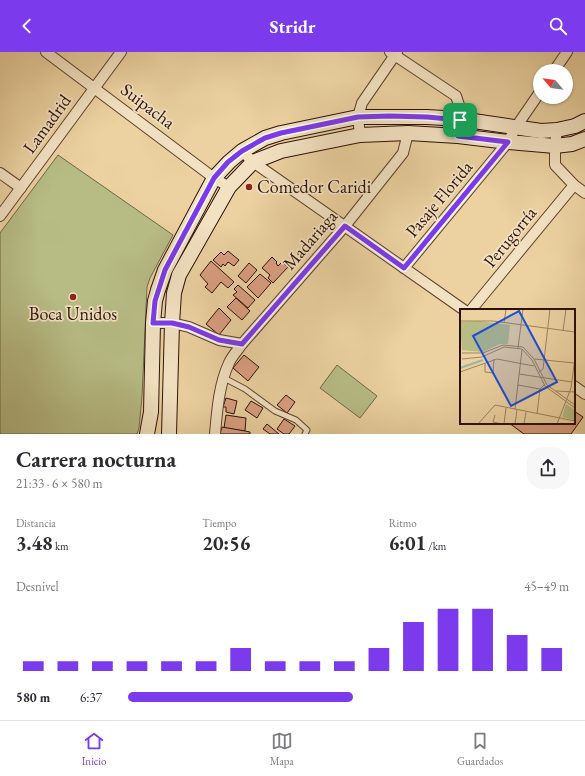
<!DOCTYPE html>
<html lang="es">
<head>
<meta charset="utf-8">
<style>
	:root { --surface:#fff; --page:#f7f7f7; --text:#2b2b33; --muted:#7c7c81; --line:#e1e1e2; --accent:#7c3aed }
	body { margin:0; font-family:"EB Garamond",serif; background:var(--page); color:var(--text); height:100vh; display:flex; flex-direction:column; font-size:15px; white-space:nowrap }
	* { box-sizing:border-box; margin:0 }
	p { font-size:13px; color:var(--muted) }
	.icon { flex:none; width:22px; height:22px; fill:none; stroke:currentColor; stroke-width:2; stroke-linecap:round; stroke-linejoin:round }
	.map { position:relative; height:382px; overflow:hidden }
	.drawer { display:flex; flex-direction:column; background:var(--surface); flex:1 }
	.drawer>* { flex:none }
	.needle { width:26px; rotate:298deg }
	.tools { position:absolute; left:533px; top:12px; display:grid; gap:8px }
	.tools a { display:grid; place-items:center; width:40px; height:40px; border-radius:50%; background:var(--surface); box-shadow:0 1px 3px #0004; font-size:20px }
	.pin { position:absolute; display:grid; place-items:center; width:34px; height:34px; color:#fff; margin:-17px; border-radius:8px; box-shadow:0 2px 6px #0006 }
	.round { display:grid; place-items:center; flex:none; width:42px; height:42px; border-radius:16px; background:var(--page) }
	.headline { display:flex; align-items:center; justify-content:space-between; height:68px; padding:0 16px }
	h1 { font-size:22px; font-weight:700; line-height:30px }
	.figures { display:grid; grid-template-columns:repeat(3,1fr); gap:6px; height:68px; padding:4px 16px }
	.figures div { display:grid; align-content:center }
	.figures b { font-size:20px; font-weight:700 }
	.figures small { font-size:11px; font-weight:400 }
	.figures p { font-size:11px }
	.chart { height:112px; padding:8px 16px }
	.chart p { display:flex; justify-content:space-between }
	.chart svg { width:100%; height:72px; margin-top:4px; stroke:var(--accent); stroke-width:6 }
	ul { padding:0 16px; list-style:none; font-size:13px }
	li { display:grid; grid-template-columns:64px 48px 1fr; align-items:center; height:30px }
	li i { height:10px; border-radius:5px; background:var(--accent) }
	header { display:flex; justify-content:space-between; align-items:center; height:52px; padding:0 16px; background:var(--accent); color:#fff; font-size:18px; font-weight:700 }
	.menu { display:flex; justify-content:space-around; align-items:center; height:56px; border-top:1px solid var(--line); background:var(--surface); font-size:11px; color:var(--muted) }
	.menu a { display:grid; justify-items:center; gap:2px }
	.menu .active { color:var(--accent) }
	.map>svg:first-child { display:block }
	.green { fill:#b7bc85; stroke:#726646 }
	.building { fill:#da9f80; stroke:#2c1107 }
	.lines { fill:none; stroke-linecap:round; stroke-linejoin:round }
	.lane-casing { stroke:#5c412e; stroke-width:7 }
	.street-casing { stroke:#5c412e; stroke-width:12 }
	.secondary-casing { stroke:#2c1107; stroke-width:16 }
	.lane { stroke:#f3e2c2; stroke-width:5 }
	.street { stroke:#f3e2c2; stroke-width:10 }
	.secondary { stroke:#f3e2c2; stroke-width:14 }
	.route-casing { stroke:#fff; stroke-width:8 }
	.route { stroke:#7c3aed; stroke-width:5 }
	.poi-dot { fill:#8f2418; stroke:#f3e2c2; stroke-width:1.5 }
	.labels { text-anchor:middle; stroke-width:3.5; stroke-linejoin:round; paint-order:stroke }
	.street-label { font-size:18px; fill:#2c1107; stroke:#f3e2c2 }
	.poi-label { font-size:18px; fill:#2c1107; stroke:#f3e2c2; text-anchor:start }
	.inset-river { fill:none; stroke:#9ab6ac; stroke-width:2 }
	.inset-road { fill:none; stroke:#9f8563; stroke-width:1 }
	.view { fill:#1d4ed8; fill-opacity:0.15; stroke:#1d4ed8; stroke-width:2 }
	.inset-edge { fill:none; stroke:#2c1107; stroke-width:2 }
</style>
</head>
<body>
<header><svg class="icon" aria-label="back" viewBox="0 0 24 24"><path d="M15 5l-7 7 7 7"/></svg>Stridr<svg class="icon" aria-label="search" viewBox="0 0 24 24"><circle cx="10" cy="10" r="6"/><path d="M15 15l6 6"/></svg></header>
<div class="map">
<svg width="585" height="382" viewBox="0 0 585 382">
	<rect width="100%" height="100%" fill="#ecd2a1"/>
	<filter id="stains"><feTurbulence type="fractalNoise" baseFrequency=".005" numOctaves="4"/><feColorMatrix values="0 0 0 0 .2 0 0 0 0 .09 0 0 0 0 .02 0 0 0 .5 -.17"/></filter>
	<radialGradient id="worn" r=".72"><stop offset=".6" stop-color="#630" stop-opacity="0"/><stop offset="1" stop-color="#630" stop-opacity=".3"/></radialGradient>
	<g class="green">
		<path d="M58 103 173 183 150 226 147 235 142 345 139 376 137 382H0V181Z"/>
		<path d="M337 313 377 344 360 366 320 336Z"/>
	</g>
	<g class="building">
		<path d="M228 199 239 208 234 214 228 210 225 214 223 212 221 215 213 208 221 200 224 203Z"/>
		<path d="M272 205 277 210 276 211 278 214 282 210 288 215 273 231 268 226 270 223 262 216Z"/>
		<path d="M211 209 234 230 228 236 221 230 212 241 205 235 208 232 200 223Z"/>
		<path d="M249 211 257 218 246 231 238 224Z"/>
		<path d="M260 222 271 231 258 246 247 235Z"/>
		<path d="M238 233 255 248 248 256 233 243 237 240 234 237Z"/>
		<path d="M236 246 250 259 242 268 227 255Z"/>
		<path d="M219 256 231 268 219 283 206 272Z"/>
		<path d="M244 303 259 315 248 329 233 316Z"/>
		<path d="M286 343 295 350 287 361 277 353Z"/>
		<path d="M226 346 237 349 234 362 226 360V355H223Z"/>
		<path d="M251 349 263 356 257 366 245 358Z"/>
		<path d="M574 359 583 365 571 382H524L509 371H574Z"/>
		<path d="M226 363 246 366 245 379 224 376Z"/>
		<path d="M284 367 295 374 289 382H284L277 377Z"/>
		<path d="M267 372 279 382H270L263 377Z"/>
		<path d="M222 375 245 379 250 380V382H220Z"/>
	</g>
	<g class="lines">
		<g class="lane-casing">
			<path id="lane" d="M224 326 245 337 275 359 296 368 307 378 305 382"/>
		</g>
		<g class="street-casing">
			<g id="street">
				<path d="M46 0 214 126 229 135"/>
				<path d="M390 0 456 44 460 56 458 84"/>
				<path d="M554 19 567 0"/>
				<path d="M557 78 555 94V113L574 133 585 141"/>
				<path d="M360 83 358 65 362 51 397 0"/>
				<path d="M242 99 253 110 464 258"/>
				<path d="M0 121 21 136"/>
				<path d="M0 164 121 0"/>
				<path d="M404 216 508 90 516 75 540 40"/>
				<path d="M471 258 574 133"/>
				<path d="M153 271H172L189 275 219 288 242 292"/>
				<path d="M574 334 585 342"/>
				<path d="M215 382C217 359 219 332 229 311 232 304 238 298 242 292L345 174 403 101 408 81"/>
			</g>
		</g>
		<g class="secondary-casing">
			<g id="secondary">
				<path d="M147 382 151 360 153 271 155 249 158 238 165 218 214 126 229 110 242 99 265 86 281 81 358 65H427L460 67 541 79 557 78 575 74 585 69"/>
				<path d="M169 382 172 271 174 241 179 223 229 135 253 110 281 99 360 83 408 81 458 84 508 90 555 94 572 92 585 87"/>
			</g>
		</g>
		<use href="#lane" class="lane"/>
		<use href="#street" class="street"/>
		<use href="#secondary" class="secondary"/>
	</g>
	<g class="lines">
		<g class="route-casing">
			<path id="route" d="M389 64 427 65 460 68 458 84 508 90 404 216 345 174 242 292 219 288 189 275 172 271H153L155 249 165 218 214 126 228 110 242 99 265 86 281 81 358 65Z"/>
		</g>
		<use href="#route" class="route"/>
	</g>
	<g class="poi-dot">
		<circle cx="249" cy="135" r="4"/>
		<circle cx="73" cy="245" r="4"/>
	</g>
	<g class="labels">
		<g class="street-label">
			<text transform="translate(148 54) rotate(37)" y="6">Suipacha</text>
			<text transform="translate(47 72) rotate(-54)" y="6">Lamadrid</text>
			<text transform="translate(439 147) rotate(-50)" y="6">Pasaje Florida</text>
			<text transform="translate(510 185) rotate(-51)" y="6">Perugorría</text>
			<text transform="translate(310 188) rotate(-49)" y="6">Madariaga</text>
		</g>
		<g class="poi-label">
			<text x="257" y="141">Comedor Caridi</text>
			<text x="73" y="268" text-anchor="middle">Boca Unidos</text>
		</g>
	</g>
	<g transform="translate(460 257)">
		<rect width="115" height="115" fill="#ecd2a1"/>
		<path d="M19 12 50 16 48 35H40L23 43 2 41 0 13ZM106 95 115 101V111L102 108Z" fill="#b7bc85"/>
		<path class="inset-river" d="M0 59 23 51"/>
		<path class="inset-road" d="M0 12H33L115 23M44 14 46 0M103 22 106 0M58 39 63 0M2 44H23L43 36 63 38 74 50 87 76 115 96M2 50 22 48 44 38 62 40 72 51 85 77 115 99M75 50 114 54M25 54V63L33 64 34 50M0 63 37 50 74 57M79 63 83 60 90 0M59 65 112 73M58 76 80 80M96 82 115 83M55 100 62 41M77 105 80 80 85 75M35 106 33 113 42 115M18 115 35 96 115 112M44 115 46 99M55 115 57 101M64 115 66 103M97 115 111 79 115 49"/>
		<path class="view" d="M59 2 97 73 51 97 13 27Z"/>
		<rect width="115" height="115" class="inset-edge"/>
	</g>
	<rect width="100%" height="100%" filter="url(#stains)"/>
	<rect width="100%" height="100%" fill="url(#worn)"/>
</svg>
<div class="tools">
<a><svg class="needle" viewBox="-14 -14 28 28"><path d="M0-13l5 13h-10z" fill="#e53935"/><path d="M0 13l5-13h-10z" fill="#7c7c81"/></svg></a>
</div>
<div class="pin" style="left:460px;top:68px;background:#1e9e55"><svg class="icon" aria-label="arrive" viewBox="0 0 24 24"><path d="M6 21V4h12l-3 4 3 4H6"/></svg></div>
</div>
<section class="drawer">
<div class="headline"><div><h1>Carrera nocturna</h1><p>21:33 · 6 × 580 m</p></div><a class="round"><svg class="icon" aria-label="share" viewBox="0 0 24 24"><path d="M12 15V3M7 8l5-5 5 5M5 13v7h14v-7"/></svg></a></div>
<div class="figures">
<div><p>Distancia</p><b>3.48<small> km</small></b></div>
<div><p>Tiempo</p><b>20:56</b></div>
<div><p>Ritmo</p><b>6:01<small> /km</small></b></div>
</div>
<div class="chart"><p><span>Desnivel</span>45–49 m</p>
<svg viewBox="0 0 160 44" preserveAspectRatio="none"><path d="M5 44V38M15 44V38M25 44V38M35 44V38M45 44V38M55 44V38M65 44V30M75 44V38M85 44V38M95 44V38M105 44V30M115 44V14M125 44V6M135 44V6M145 44V22M155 44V30"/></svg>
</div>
<ul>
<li><b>580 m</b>6:37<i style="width:51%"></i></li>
</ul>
</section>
<nav class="menu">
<a class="active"><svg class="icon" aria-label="home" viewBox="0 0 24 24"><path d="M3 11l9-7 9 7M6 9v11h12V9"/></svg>Inicio</a>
<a><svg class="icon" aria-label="map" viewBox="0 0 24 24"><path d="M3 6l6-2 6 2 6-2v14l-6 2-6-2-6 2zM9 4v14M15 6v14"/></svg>Mapa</a>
<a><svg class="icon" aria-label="saved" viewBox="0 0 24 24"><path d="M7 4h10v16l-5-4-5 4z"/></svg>Guardados</a>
</nav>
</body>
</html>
